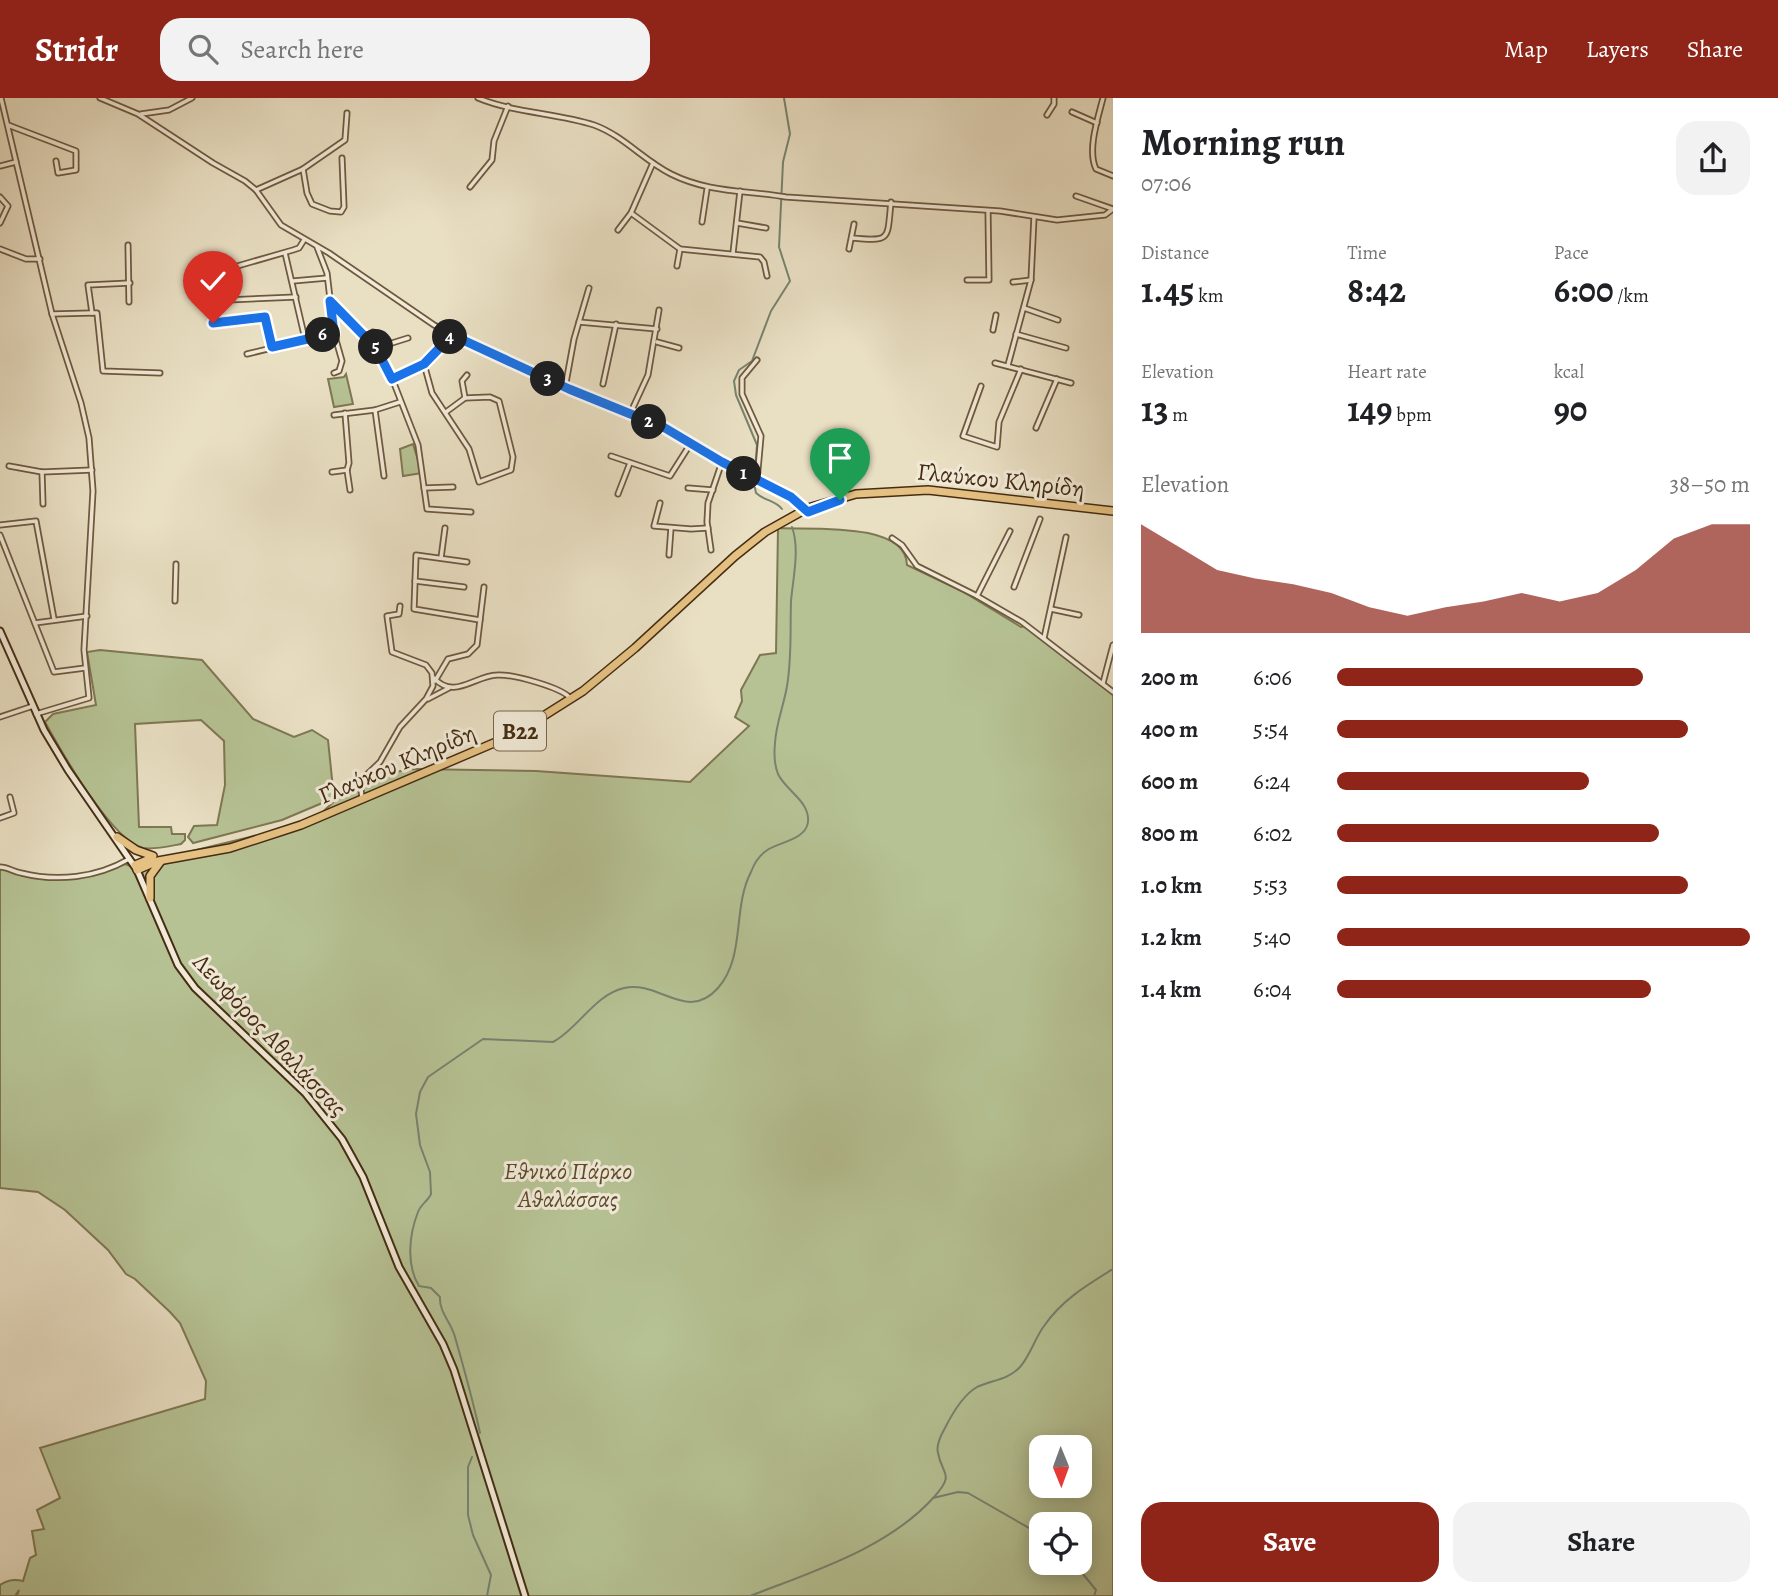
<!DOCTYPE html>
<html lang="en">
<head>
<meta charset="utf-8">
<style>
	:root { --surface:#fff; --page:#f2f2f2; --text:#202124; --muted:#757577; --accent:#8f2418 }
	body { margin:0; font-family:Alegreya,serif; background:var(--page); color:var(--text); height:100vh; display:flex; flex-direction:column; font-size:26px; white-space:nowrap }
	* { box-sizing:border-box; margin:0 }
	p { font-size:23px; color:var(--muted) }
	.icon { flex:none; width:38px; height:38px; fill:none; stroke:currentColor; stroke-width:2; stroke-linecap:round; stroke-linejoin:round }
	.map { position:relative; flex:1; overflow:hidden }
	.side { display:flex; flex-direction:column; background:var(--surface); width:665px }
	.side>* { flex:none }
	.needle { width:46px; rotate:179deg }
	.fabs { position:absolute; left:1029px; top:1337px; display:grid; gap:14px }
	.fabs a { display:grid; place-items:center; width:63px; height:63px; border-radius:14px; background:var(--surface); box-shadow:0 4px 18px #0003; font-size:35px }
	.pin { position:absolute; display:grid; place-items:center; width:60px; height:60px; color:#fff; margin:-72px -30px; border-radius:50% 50% 50% 0; rotate:-45deg; box-shadow:0 0 7px #0007 }
	.pin .icon { rotate:45deg }
	.km { position:absolute; width:35px; height:35px; margin:-18px; border-radius:50%; background:#222; color:#fff; font-size:19px; line-height:35px; text-align:center }
	.round { display:grid; place-items:center; flex:none; width:74px; height:74px; border-radius:21px; background:var(--page) }
	.head { display:flex; align-items:center; justify-content:space-between; height:119px; padding:0 28px }
	h1 { font-size:38px; font-weight:600; line-height:52px }
	.metrics { display:grid; grid-template-columns:repeat(3,1fr); gap:10px; height:119px; padding:7px 28px }
	.metrics div { display:grid; align-content:center }
	.metrics b { font-size:35px; font-weight:600 }
	.metrics small { font-size:19px; font-weight:400 }
	.metrics p { font-size:19px }
	.chart { height:196px; padding:14px 28px }
	.chart p { display:flex; justify-content:space-between }
	.chart svg { width:100%; height:126px; margin-top:7px; fill:var(--accent); opacity:.7 }
	.button { display:flex; gap:14px; margin-top:auto; padding:14px 28px }
	.button a { flex:1; height:80px; border-radius:21px; background:var(--accent); color:#fff; font-size:28px; font-weight:600; line-height:80px; text-align:center }
	.button a+a { background:var(--page); color:var(--text) }
	ul { padding:0 28px; list-style:none; font-size:23px }
	li { display:grid; grid-template-columns:112px 84px 1fr; align-items:center; height:52px }
	li i { height:18px; border-radius:9px; background:var(--accent) }
	header { display:flex; align-items:center; gap:42px; box-sizing:border-box; height:98px; padding:0 35px; background:var(--accent); color:#fff }
	header strong { font-size:33px }
	nav { display:flex; gap:38px; margin-inline-start:auto; font-size:24px }
	.search { width:490px; height:63px; background:var(--page); display:flex; align-items:center; gap:18px; box-sizing:border-box; padding:0 24px; border-radius:21px; color:var(--muted); font-size:26px }
	main { display:flex; flex:1; min-height:0 }
	.map>svg:first-child { display:block }
	.green { fill:#b6c294; stroke:#7e7753; stroke-width:2; fill-rule:evenodd }
	.lines { fill:none; stroke-linecap:round; stroke-linejoin:round }
	.stream { stroke:#778370; stroke-width:2 }
	.minor-casing { stroke:#6f593e; stroke-width:7 }
	.secondary-casing { stroke:#462c12; stroke-width:9 }
	.primary-casing { stroke:#462c12; stroke-width:10 }
	.minor { stroke:#f1ead8; stroke-width:3.5 }
	.secondary { stroke:#f1ead8; stroke-width:5 }
	.primary { stroke:#e4c082; stroke-width:7 }
	.route-casing { stroke:#fff; stroke-width:14 }
	.route { stroke:#1a73e8; stroke-width:9 }
	.labels { text-anchor:middle; stroke-width:6; stroke-linejoin:round; paint-order:stroke }
	.shield { fill:#f1ead8; stroke:#79654d; stroke-width:2 }
	.shield-label { font-size:23px; font-weight:bold; fill:#462c12 }
	.street-label { font-size:24px; fill:#462c12; stroke:#f1ead8 }
	.park-label { font-size:24px; font-style:italic; fill:#5c4a2c; stroke:#f1ead8 }
</style>
</head>
<body>
<header>
<strong>Stridr</strong>
<div class="search"><svg class="icon" aria-label="search" viewBox="0 0 24 24"><circle cx="10" cy="10" r="6"/><path d="M15 15l6 6"/></svg>Search here</div>
<nav><a>Map</a><a>Layers</a><a>Share</a></nav>
</header>
<main>
<div class="map">
<svg width="1113" height="1498" viewBox="0 0 1113 1498">
	<rect width="100%" height="100%" fill="#e9dfc3"/>
	<filter id="stains"><feTurbulence type="fractalNoise" baseFrequency=".00286" numOctaves="4"/><feColorMatrix values="0 0 0 0 .2 0 0 0 0 .09 0 0 0 0 .02 0 0 0 .5 -.17"/></filter>
	<radialGradient id="worn" r=".72"><stop offset=".6" stop-color="#630" stop-opacity="0"/><stop offset="1" stop-color="#630" stop-opacity=".3"/></radialGradient>
	<g class="green">
		<path d="M346 276 353 306 334 309 328 281 344 279Z"/>
		<path d="M413 346 422 375 403 378 400 351Z"/>
		<path d="M778 430C809 432 906 423 907 467L962 493 1021 529 1025 528 1113 596V1498H17L19 1492 15 1498H0V1487C7 1482 15 1481 23 1483L30 1460 36 1457 32 1433 44 1431 37 1412 60 1400 40 1350 205 1301 206 1283 180 1225 170 1214 135 1181 126 1176 108 1152 65 1112 38 1094 0 1090V770C46 782 80 786 125 766L130 768 312 724 359 680 413 671 536 673 690 684 749 628 735 619 742 603 741 592 760 557 776 555ZM1041 1349H1080V1388H1041ZM1041 1426H1080V1465H1041Z"/>
		<path d="M100 552 202 562 253 621 294 639 312 632 328 642 334 700 282 722 193 745 188 739 194 728 217 727 225 687 224 643 201 622 135 626 139 729H171L172 736H185V742L181 746C170 748 154 752 143 750 112 743 61 653 45 624L53 616 96 607 87 554Z"/>
	</g>
	<g class="lines">
		<g class="stream">
			<path d="M782 411C775 402 765 403 756 395L754 385 757 347 736 297 734 283 739 272 752 263 771 213 790 183 779 149 783 64 790 36 784 0"/>
			<path d="M480 1335C473 1302 464 1271 455 1239 451 1224 439 1214 440 1199L431 1190 419 1188C406 1167 409 1137 418 1114 421 1106 428 1103 431 1096L430 1074 420 1047 416 1016 420 994 428 979 483 941 553 944C578 931 594 897 624 890 659 882 687 925 718 890 746 858 732 810 751 774 754 766 759 758 766 753 778 744 806 742 808 724 810 703 786 693 778 676 774 666 774 655 775 645 776 625 784 607 787 588 792 559 790 531 791 503 793 480 800 451 792 429"/>
			<path d="M472 1359 468 1369V1417L473 1437 491 1477 487 1498"/>
			<path d="M933 1400 958 1394 968 1395 1036 1434"/>
			<path d="M1074 1465 1096 1492 1094 1498"/>
			<path d="M750 1498C814 1473 889 1450 935 1398 955 1375 942 1377 938 1355 936 1348 941 1337 945 1330 952 1316 963 1297 977 1289 992 1282 1008 1282 1020 1269 1030 1258 1035 1240 1044 1228 1062 1202 1087 1187 1113 1171"/>
		</g>
		<g class="minor-casing">
			<g id="minor">
				<path d="M1 0 52 216 81 305 89 340 93 393 84 552 89 600 36 616"/>
				<path d="M100 0 138 16 213 65 245 83 256 92 281 127 329 155 434 227 569 291 665 330 722 364 791 399 806 412"/>
				<path d="M478 0C514 15 557 15 594 27 624 38 643 62 671 76 709 95 745 92 786 99L1000 113 1057 122 1105 117 1113 111"/>
				<path d="M1103 0C1098 20 1087 52 1096 71L1113 78"/>
				<path d="M1072 14 1097 25"/>
				<path d="M141 16 169 12 192 0"/>
				<path d="M1047 17 1054 6V0"/>
				<path d="M8 27 76 53V72L58 75 56 63"/>
				<path d="M0 68 16 64"/>
				<path d="M303 71 307 95 312 106 330 113 341 114 344 109 342 60"/>
				<path d="M470 89 492 62 494 43 508 8"/>
				<path d="M256 92 303 71 345 42 347 15"/>
				<path d="M1076 98 1113 111"/>
				<path d="M0 99 8 108 0 125"/>
				<path d="M631 115 680 151 760 159 764 164 767 178"/>
				<path d="M702 124 707 91"/>
				<path d="M737 125 766 130"/>
				<path d="M618 132 631 115 653 65"/>
				<path d="M852 140C892 144 887 141 891 104"/>
				<path d="M128 147 129 204"/>
				<path d="M317 149 327 175 334 235 342 263 339 273 334 275"/>
				<path d="M0 151 26 161H40"/>
				<path d="M849 151 854 126"/>
				<path d="M285 155 305 241"/>
				<path d="M733 155 740 93"/>
				<path d="M677 168 680 151"/>
				<path d="M234 169 293 152 299 150 304 142"/>
				<path d="M967 182H989L988 113"/>
				<path d="M293 183 327 180"/>
				<path d="M1013 184 1031 182"/>
				<path d="M130 185 88 187 92 215H97L103 273 160 275"/>
				<path d="M204 203 296 199"/>
				<path d="M331 204 376 250 408 240"/>
				<path d="M1024 210 1058 222"/>
				<path d="M52 216 92 215"/>
				<path d="M579 224 657 231"/>
				<path d="M213 225 265 219 272 249"/>
				<path d="M993 232 996 217"/>
				<path d="M373 234 376 250 390 275 418 347 427 411 471 414"/>
				<path d="M1016 236 1066 250"/>
				<path d="M657 244 679 250"/>
				<path d="M247 256 334 235"/>
				<path d="M995 265 1071 285"/>
				<path d="M424 266 432 295 469 351 479 384 511 372 513 359 499 303 490 299 465 300"/>
				<path d="M1008 267 1031 182 1034 119"/>
				<path d="M392 281 424 266 452 237"/>
				<path d="M603 286 616 226"/>
				<path d="M981 288 963 338 997 349 999 324 1021 271"/>
				<path d="M565 290 574 241 589 190"/>
				<path d="M375 312 384 378"/>
				<path d="M446 314 465 300 462 283 467 277"/>
				<path d="M630 316 648 277 659 212"/>
				<path d="M334 317 375 312 400 304"/>
				<path d="M1036 330 1057 281"/>
				<path d="M611 358 670 378 691 345"/>
				<path d="M9 368 42 374 92 372"/>
				<path d="M347 372 350 392"/>
				<path d="M42 374 43 406"/>
				<path d="M332 374 347 372 349 365 345 315"/>
				<path d="M757 382 761 338 742 296V280L757 262"/>
				<path d="M424 390 453 389"/>
				<path d="M688 390 713 392"/>
				<path d="M618 396 630 365"/>
				<path d="M660 405 654 428 691 431 708 430"/>
				<path d="M0 427 36 423 54 521"/>
				<path d="M0 437 54 574 85 570"/>
				<path d="M892 440 902 447 917 468 977 498 1022 524 1113 594"/>
				<path d="M711 452 707 424 708 405 722 364"/>
				<path d="M669 457 671 430"/>
				<path d="M441 460 445 430"/>
				<path d="M467 464 416 457 414 511 480 522"/>
				<path d="M415 483 464 489"/>
				<path d="M1014 489 1040 421"/>
				<path d="M977 498 1010 433"/>
				<path d="M175 503 176 466"/>
				<path d="M1051 511 1079 517"/>
				<path d="M35 525 87 518"/>
				<path d="M1044 540 1066 439"/>
				<path d="M434 580C454 602 474 578 497 577 512 576 561 589 570 600"/>
				<path d="M435 583 448 561 468 556 477 547 484 489"/>
				<path d="M1103 585 1113 547"/>
				<path d="M428 601 449 590"/>
				<path d="M0 619 33 608"/>
				<path d="M362 700 360 683 380 664 400 629 426 601 433 588 432 575 426 567 392 554 387 518 399 516 400 508"/>
				<path d="M0 720 14 715 10 699"/>
				<path d="M0 769C8 769 13 774 21 775 57 784 96 780 129 761"/>
			</g>
		</g>
		<g class="secondary-casing">
			<path id="secondary" d="M0 533 44 632 68 672 137 772 178 867 195 890 305 995 342 1041 363 1079 399 1169 443 1246 454 1272 525 1498"/>
		</g>
		<g class="primary-casing">
			<g id="primary">
				<path d="M117 739 136 752 153 758"/>
				<path d="M135 767 152 760"/>
				<path d="M137 772 158 763 230 750 301 727 515 636 583 593 635 550 735 458 765 434 808 410 856 396 928 392 1113 413"/>
				<path d="M150 800V778L161 763"/>
			</g>
		</g>
		<use href="#minor" class="minor"/>
		<use href="#secondary" class="secondary"/>
		<use href="#primary" class="primary"/>
	</g>
	<g class="lines">
		<g class="route-casing">
			<path id="route" d="M213 225 265 219 272 249 334 235 330 203 376 250 392 281 424 266 452 237 569 291 665 330 722 364 791 399 808 414 840 402"/>
		</g>
		<use href="#route" class="route"/>
	</g>
	<g class="labels">
		<rect class="shield" x="494" y="613.5" width="52" height="39" rx="5"/>
		<g class="shield-label">
			<text x="520" y="641">B22</text>
		</g>
		<g class="street-label">
			<text transform="translate(1001 382) rotate(6)" y="8">Γλαύκου Κληρίδη</text>
			<text transform="translate(397 666) rotate(-23)" y="8">Γλαύκου Κληρίδη</text>
			<text transform="translate(270 937) rotate(47)" y="8">Λεωφόρος Αθαλάσσας</text>
		</g>
		<g class="park-label">
			<text x="568" y="1081">Εθνικό Πάρκο<tspan x="568" dy="28">Αθαλάσσας</tspan></text>
		</g>
	</g>
	<rect width="100%" height="100%" filter="url(#stains)"/>
	<rect width="100%" height="100%" fill="url(#worn)"/>
</svg>
<div class="fabs">
<a><svg class="needle" viewBox="-14 -14 28 28"><path d="M0-13l5 13h-10z" fill="#e53935"/><path d="M0 13l5-13h-10z" fill="#757577"/></svg></a>
<a><svg class="icon" aria-label="locate" viewBox="0 0 24 24"><circle cx="12" cy="12" r="6"/><path d="M12 2v4M12 18v4M2 12h4M18 12h4"/></svg></a>
</div>
<div class="pin" style="left:840px;top:402px;background:#1e9e55"><svg class="icon" aria-label="arrive" viewBox="0 0 24 24"><path d="M6 21V4h12l-3 4 3 4H6"/></svg></div>
<div class="pin" style="left:213px;top:225px;background:#d93025"><svg class="icon" aria-label="check" viewBox="0 0 24 24"><path d="M5 12l5 5 9-10"/></svg></div>
<b class="km" style="left:744px;top:376px">1</b>
<b class="km" style="left:649px;top:324px">2</b>
<b class="km" style="left:548px;top:281px">3</b>
<b class="km" style="left:450px;top:239px">4</b>
<b class="km" style="left:376px;top:249px">5</b>
<b class="km" style="left:323px;top:237px">6</b>
</div>
<section class="side">
<div class="head"><div><h1>Morning run</h1><p>07:06</p></div><a class="round"><svg class="icon" aria-label="share" viewBox="0 0 24 24"><path d="M12 15V3M7 8l5-5 5 5M5 13v7h14v-7"/></svg></a></div>
<div class="metrics">
<div><p>Distance</p><b>1.45<small> km</small></b></div>
<div><p>Time</p><b>8:42</b></div>
<div><p>Pace</p><b>6:00<small> /km</small></b></div>
</div>
<div class="metrics">
<div><p>Elevation</p><b>13<small> m</small></b></div>
<div><p>Heart rate</p><b>149<small> bpm</small></b></div>
<div><p>kcal</p><b>90</b></div>
</div>
<div class="chart"><p><span>Elevation</span>38–50 m</p>
<svg viewBox="0 0 160 44" preserveAspectRatio="none"><path d="M0 44V6L10 14L20 22L30 25L40 27L50 30L60 35L70 38L80 35L90 33L100 30L110 33L120 30L130 22L140 11L150 6L160 6V44z"/></svg>
</div>
<ul>
<li><b>200 m</b>6:06<i style="width:74%"></i></li>
<li><b>400 m</b>5:54<i style="width:85%"></i></li>
<li><b>600 m</b>6:24<i style="width:61%"></i></li>
<li><b>800 m</b>6:02<i style="width:78%"></i></li>
<li><b>1.0 km</b>5:53<i style="width:85%"></i></li>
<li><b>1.2 km</b>5:40<i style="width:100%"></i></li>
<li><b>1.4 km</b>6:04<i style="width:76%"></i></li>
</ul>
<div class="button"><a>Save</a><a>Share</a></div>
</section>
</main>
</body>
</html>
